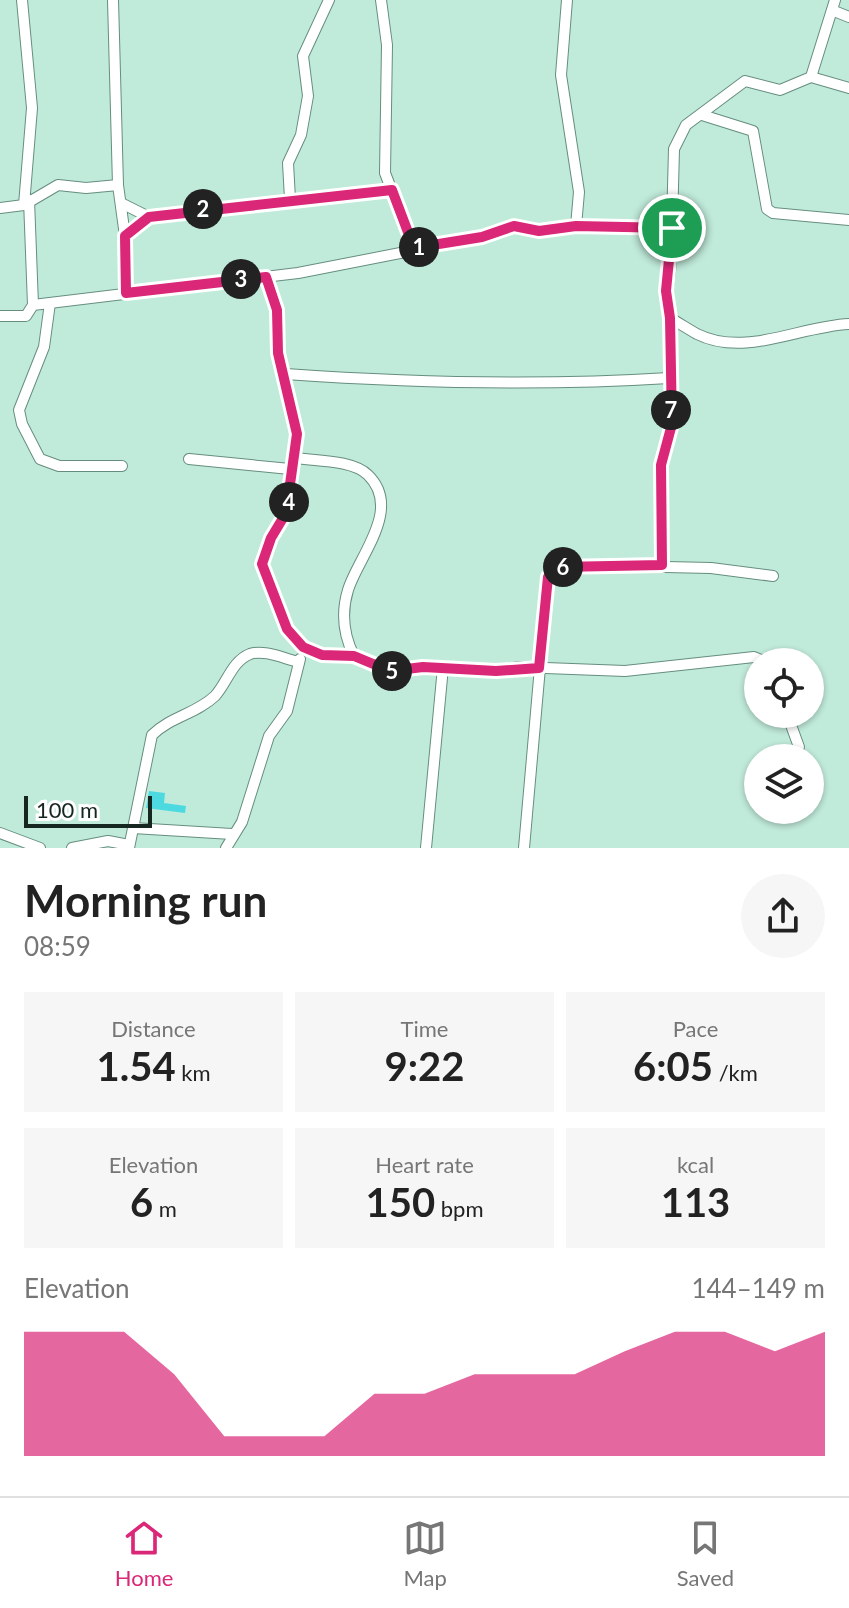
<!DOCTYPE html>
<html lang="en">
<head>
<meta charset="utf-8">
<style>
	:root { --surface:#fff; --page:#f6f6f6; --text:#222; --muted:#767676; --line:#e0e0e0; --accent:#db2777 }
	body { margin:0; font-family:Lato,sans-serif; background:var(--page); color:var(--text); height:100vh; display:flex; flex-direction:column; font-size:30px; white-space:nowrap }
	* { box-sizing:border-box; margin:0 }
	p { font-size:26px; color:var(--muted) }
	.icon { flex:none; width:44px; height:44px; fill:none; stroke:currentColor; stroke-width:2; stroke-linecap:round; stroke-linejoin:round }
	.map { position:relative; height:848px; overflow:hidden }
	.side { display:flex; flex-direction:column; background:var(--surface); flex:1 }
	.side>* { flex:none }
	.controls { position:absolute; left:744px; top:648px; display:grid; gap:16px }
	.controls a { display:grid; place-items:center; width:80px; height:80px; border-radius:50%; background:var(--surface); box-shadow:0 2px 6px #0004; font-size:40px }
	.scale { position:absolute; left:24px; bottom:20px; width:128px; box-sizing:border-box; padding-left:8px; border:4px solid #162620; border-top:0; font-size:22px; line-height:28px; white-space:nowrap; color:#162620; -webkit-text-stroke:6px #fff; paint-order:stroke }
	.pin { position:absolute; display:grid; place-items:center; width:68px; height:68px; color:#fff; margin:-34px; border:4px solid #fff; border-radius:50%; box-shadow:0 2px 8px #0007 }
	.km { position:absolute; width:40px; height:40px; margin:-20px; border-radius:50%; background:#222; color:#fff; font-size:22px; line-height:40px; text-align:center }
	.round { display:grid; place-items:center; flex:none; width:84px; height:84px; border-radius:42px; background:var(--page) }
	.headline { display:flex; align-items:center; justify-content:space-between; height:136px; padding:0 24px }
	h1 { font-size:44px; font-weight:700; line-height:60px }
	.stats { display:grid; grid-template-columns:repeat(3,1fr); gap:12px; height:136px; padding:8px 24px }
	.stats div { display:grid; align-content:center; border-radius:0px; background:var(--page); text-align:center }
	.stats b { font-size:40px; font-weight:700 }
	.stats small { font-size:22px; font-weight:400 }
	.stats p { font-size:22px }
	.chart { height:224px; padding:16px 24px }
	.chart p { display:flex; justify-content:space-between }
	.chart svg { width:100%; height:144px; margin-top:8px; fill:var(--accent); opacity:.7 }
	.tab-bar { display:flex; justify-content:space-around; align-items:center; height:112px; border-top:2px solid var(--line); background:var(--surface); font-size:22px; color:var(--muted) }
	.tab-bar a { display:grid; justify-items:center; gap:4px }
	.tab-bar .active { color:var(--accent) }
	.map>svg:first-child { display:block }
	.building { fill:#4cdae0 }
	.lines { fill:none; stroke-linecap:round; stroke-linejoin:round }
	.street-casing { stroke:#668e7f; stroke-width:12 }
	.street { stroke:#fff; stroke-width:10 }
	.route-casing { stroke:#fff; stroke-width:16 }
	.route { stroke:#db2777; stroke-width:10 }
</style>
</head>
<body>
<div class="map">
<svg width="849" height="848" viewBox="0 0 849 848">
	<rect width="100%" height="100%" fill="#c0eada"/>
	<path class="building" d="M149 791 165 793 164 803 186 806 185 813 146 808Z"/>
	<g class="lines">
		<g class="street-casing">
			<g id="street">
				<path d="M22 0 32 108 24 205"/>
				<path d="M113 0 118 185 125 236 126 293"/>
				<path d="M381 0 387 45 385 173 414 248"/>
				<path d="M567 0 561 75 579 192 576 226"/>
				<path d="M834 11 849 17"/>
				<path d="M811 77 835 0"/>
				<path d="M702 115 753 131 767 209 773 213 849 220"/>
				<path d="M290 199 288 163 301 135 308 96 303 56 329 0"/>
				<path d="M121 203 149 217"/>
				<path d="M0 208 24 205 58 185 86 188 118 185"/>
				<path d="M125 236 149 217 168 214 392 190"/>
				<path d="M266 277 277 310 278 353 297 434 286 513 271 538 262 564 287 629 303 647 322 655 354 656 390 671 443 667 496 671 519 667 625 671 754 657 766 662"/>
				<path d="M50 303 44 347 19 410 22 424 40 459 59 466H122"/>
				<path d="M33 305 298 273 482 237 514 226 539 231 576 226 672 228"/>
				<path d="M0 316H26L33 305 29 200"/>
				<path d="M670 318C679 323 688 329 697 334 745 358 800 326 849 324"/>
				<path d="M286 374C414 383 541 386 669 378"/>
				<path d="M296 458C316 461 353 460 368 475 403 509 358 557 348 590 341 613 343 634 354 656"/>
				<path d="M189 459 290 469"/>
				<path d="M662 565 661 465 672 424 670 318 666 302 671 263 674 149 686 125 745 81 780 90 811 77 849 88"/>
				<path d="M787 714 799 747"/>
				<path d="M133 828 232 834"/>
				<path d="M0 833 40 848"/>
				<path d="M72 848 108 841 129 845"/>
				<path d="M129 848 152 735C170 717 196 714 215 696 227 683 232 661 250 654 264 649 285 659 299 662"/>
				<path d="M226 848 242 822 269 736 287 711 300 659"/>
				<path d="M426 848 443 667"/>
				<path d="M524 848 548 577 559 567 575 565 711 568 773 576"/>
			</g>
		</g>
		<use href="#street" class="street"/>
	</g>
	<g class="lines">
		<g class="route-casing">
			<path id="route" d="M392 190 414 248 482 237 514 226 539 231 576 226 672 228 666 291 670 318 672 424 661 465 662 565 559 567 548 577 539 668 496 671 423 667 390 671 354 656 322 655 303 647 287 629 262 564 271 538 286 513 297 434 278 353 277 310 266 277 126 293 125 236 149 217Z"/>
		</g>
		<use href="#route" class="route"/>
	</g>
</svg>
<div class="controls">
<a><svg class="icon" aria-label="locate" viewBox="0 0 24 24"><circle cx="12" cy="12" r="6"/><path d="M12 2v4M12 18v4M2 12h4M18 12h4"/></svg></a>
<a><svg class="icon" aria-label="layers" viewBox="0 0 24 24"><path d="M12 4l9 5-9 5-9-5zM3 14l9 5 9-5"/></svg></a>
</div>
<div class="scale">100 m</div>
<div class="pin" style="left:672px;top:228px;background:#1e9e55"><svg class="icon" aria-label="arrive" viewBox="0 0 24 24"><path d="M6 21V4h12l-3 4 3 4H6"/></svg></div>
<b class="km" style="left:419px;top:247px">1</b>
<b class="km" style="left:203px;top:209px">2</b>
<b class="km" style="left:241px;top:279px">3</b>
<b class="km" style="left:289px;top:502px">4</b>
<b class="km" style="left:392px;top:671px">5</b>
<b class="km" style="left:563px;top:567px">6</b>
<b class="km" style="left:671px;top:410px">7</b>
</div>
<section class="side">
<div class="headline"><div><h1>Morning run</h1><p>08:59</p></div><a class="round"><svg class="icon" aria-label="share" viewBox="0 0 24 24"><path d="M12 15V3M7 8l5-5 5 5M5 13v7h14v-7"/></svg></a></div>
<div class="stats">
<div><p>Distance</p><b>1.54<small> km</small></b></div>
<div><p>Time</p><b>9:22</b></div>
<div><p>Pace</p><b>6:05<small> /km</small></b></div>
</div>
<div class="stats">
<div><p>Elevation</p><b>6<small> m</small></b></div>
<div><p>Heart rate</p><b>150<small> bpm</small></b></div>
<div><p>kcal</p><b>113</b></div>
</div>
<div class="chart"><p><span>Elevation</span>144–149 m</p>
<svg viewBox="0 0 160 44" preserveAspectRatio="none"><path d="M0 44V6L10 6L20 6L30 19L40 38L50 38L60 38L70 25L80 25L90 19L100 19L110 19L120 12L130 6L140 6L150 12L160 6V44z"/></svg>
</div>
</section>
<nav class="tab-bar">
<a class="active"><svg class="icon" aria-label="home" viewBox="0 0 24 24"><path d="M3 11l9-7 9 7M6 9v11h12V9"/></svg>Home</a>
<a><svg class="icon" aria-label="map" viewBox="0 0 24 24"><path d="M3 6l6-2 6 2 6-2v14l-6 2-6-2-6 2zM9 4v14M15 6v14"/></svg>Map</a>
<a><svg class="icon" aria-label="saved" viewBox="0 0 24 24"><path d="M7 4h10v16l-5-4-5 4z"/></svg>Saved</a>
</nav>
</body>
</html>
